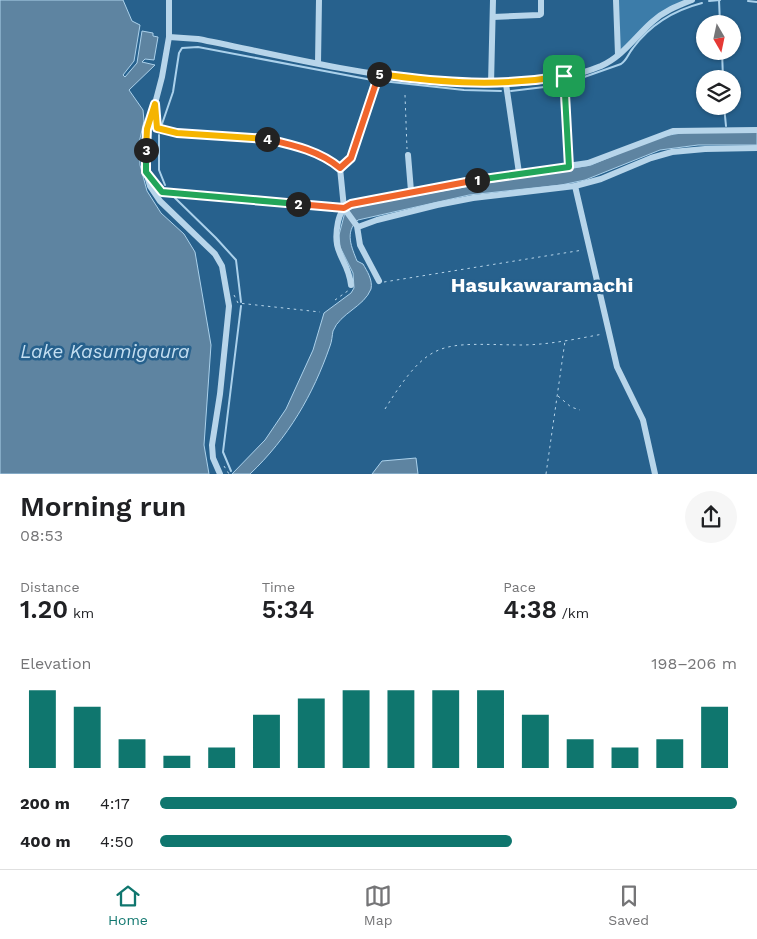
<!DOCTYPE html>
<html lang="en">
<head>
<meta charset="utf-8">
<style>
	:root { --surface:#fff; --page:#f6f6f6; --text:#202124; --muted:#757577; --line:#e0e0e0; --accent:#0f766e }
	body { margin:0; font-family:"Work Sans",sans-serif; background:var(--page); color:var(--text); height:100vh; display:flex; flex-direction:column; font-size:19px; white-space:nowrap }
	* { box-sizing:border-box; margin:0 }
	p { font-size:16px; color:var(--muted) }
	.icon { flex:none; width:28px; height:28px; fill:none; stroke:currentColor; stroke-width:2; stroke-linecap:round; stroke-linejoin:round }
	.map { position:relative; height:474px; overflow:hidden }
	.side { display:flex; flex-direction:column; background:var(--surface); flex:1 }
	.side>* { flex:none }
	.needle { width:32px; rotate:171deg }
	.controls { position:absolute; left:696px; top:15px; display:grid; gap:10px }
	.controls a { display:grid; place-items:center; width:45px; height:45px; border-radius:50%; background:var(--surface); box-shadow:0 1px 4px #0004; font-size:25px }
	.pin { position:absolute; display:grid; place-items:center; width:42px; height:42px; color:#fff; margin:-21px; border-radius:10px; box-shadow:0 2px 8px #0006 }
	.km { position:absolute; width:25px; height:25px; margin:-12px; border-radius:50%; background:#222; color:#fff; font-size:14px; line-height:25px; text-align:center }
	.round { display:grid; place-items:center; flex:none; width:52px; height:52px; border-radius:26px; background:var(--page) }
	.headline { display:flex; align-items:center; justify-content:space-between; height:85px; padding:0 20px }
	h1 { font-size:28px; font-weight:600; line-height:38px }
	.metrics { display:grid; grid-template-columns:repeat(3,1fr); gap:8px; height:85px; padding:5px 20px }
	.metrics div { display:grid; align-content:center }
	.metrics b { font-size:25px; font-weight:600 }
	.metrics small { font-size:14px; font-weight:400 }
	.metrics p { font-size:14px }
	.chart { height:140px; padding:10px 20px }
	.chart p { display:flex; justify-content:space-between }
	.chart svg { width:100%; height:90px; margin-top:5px; stroke:var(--accent); stroke-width:6 }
	ul { padding:0 20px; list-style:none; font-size:16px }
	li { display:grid; grid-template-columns:80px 60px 1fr; align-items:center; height:38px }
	li i { height:12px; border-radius:6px; background:var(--accent) }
	.tab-bar { display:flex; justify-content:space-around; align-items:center; height:70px; border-top:1px solid var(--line); background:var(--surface); font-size:14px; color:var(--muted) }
	.tab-bar a { display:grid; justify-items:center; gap:2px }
	.tab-bar .selected { color:var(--accent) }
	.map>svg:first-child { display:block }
	.green { fill:#3c7ca9 }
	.water { fill:#5e84a1; stroke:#abd1eb }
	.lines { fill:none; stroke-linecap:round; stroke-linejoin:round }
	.stream { stroke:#abd1eb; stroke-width:2 }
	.path { stroke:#b7d5ea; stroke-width:1; stroke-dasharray:2.5 4; stroke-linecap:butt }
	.minor { stroke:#b7d5ea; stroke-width:6 }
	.split-1-casing { stroke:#fff; stroke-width:10 }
	.split-2-casing { stroke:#fff; stroke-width:10 }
	.split-3-casing { stroke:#fff; stroke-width:10 }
	.split-4-casing { stroke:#fff; stroke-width:10 }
	.split-5-casing { stroke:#fff; stroke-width:10 }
	.split-6-casing { stroke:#fff; stroke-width:10 }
	.split-1 { stroke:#22a559; stroke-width:6 }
	.split-2 { stroke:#f0652b; stroke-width:6 }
	.split-3 { stroke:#22a559; stroke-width:6 }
	.split-4 { stroke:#f5b400; stroke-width:6 }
	.split-5 { stroke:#f0652b; stroke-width:6 }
	.split-6 { stroke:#f5b400; stroke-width:6 }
	.labels { text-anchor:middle; stroke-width:5; stroke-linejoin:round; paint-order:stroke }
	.water-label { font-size:19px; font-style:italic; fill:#c3def1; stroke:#27618d }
	.quarter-label { font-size:20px; font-weight:bold; fill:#fff; stroke:#27618d }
</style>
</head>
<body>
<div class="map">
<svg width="757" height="474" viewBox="0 0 757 474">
	<rect width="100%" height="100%" fill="#27618d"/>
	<path class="green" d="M619 0H685C659 11 644 27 625 48L620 49Z"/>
	<g class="water">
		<path d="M0 0H123L132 21 140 25 134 61 123 75 125 77 137 63 142 31 153 33V36L158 37 154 60 145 59 142 62 155 65 129 90 143 110 144 121 139 143 140 165 147 191 161 213 184 234 195 252 211 345 204 445 209 474H0Z"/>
		<path d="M687 132H757V145H698L660 150 585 180 561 185 469 195 358 220C344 232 352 248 357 261L363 264C367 271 373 280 371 289 364 307 340 313 333 331 332 336 332 341 330 346 313 395 288 438 250 474H232L265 440 286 409 313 350 324 313 351 293 354 288 353 273 340 247 339 235 345 212 350 207 591 165 658 137Z"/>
		<path d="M416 458 418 474H372L382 461Z"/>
	</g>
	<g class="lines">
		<g class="stream">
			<path d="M719 0 720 24"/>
			<path d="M709 1 720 0"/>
			<path d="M748 1 757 2"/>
			<path d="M722 51 723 79"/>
			<path d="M382 81 464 90 501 91"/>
			<path d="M570 82 621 64C627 60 628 54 633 48 650 25 675 10 702 3"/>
			<path d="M511 91 561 85"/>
			<path d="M724 106 726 126"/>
			<path d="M162 124 173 92 179 53 182 48 198 47 372 80"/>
			<path d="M159 135V170L165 185"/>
			<path d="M174 197 216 238 236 260 241 302"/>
			<path d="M231 471 223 452 241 306"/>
		</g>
		<g class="path">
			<path d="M405 95 407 149"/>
			<path d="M157 122V128C208 139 295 130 336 164"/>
			<path d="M384 282 583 250"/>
			<path d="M234 295 238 303 320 312"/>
			<path d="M335 300 349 290"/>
			<path d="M558 396 571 407 580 410"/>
			<path d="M385 409C430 337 441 344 520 345 548 345 576 339 603 334"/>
			<path d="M224 466 229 474"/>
			<path d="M546 474 565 341"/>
		</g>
		<g class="minor">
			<path d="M169 0V37L162 77 145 142 146 172 150 186 160 201 215 254 222 266 229 306 220 394 212 445 213 458 220 474"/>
			<path d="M616 0 618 55"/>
			<path d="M493 17 539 15 541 14V0"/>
			<path d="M169 37 198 39C311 61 492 111 601 66 623 56 635 37 652 22 664 11 677 6 692 0"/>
			<path d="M318 63 319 0"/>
			<path d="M565 76 569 167"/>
			<path d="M491 84 493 0"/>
			<path d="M506 84 519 173"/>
			<path d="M408 155 411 191"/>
			<path d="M147 173 162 191 344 208 357 226 360 245 379 281"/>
			<path d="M575 186 617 367 643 420 655 474"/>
			<path d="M344 208 340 168 351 158 379 74"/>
			<path d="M358 227 377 220 437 205 473 198 575 186 601 179 651 158 672 152 705 149 757 148"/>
			<path d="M351 285C348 257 331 256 338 222 340 213 343 208 351 204L519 173 588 163 673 131 757 130"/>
		</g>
	</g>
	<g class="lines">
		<g class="split-1-casing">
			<path id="split-1" d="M477 180 569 167 564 76"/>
		</g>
		<g class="split-2-casing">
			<path id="split-2" d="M298 204 344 208 351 204 477 180"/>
		</g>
		<g class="split-3-casing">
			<path id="split-3" d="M146 150V172L162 192 298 204"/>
		</g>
		<g class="split-4-casing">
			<path id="split-4" d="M146 150 147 129 155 104 157 128 177 133 267 139"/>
		</g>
		<g class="split-5-casing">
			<path id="split-5" d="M267 139C293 145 320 151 340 168L351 158 379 74"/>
		</g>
		<g class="split-6-casing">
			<path id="split-6" d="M379 74C445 83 499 87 564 76"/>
		</g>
		<use href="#split-1" class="split-1"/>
		<use href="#split-2" class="split-2"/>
		<use href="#split-3" class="split-3"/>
		<use href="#split-4" class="split-4"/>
		<use href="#split-5" class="split-5"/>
		<use href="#split-6" class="split-6"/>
	</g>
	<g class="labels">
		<g class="water-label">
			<text x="105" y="358">Lake Kasumigaura</text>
		</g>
		<g class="quarter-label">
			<text x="542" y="292">Hasukawaramachi</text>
		</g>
	</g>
</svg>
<div class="controls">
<a><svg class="needle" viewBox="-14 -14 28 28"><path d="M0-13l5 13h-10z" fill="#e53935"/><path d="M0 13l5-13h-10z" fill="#757577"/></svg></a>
<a><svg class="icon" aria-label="layers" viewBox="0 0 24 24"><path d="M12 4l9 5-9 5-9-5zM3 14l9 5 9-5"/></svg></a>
</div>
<div class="pin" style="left:564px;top:76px;background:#1e9e55"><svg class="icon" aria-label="arrive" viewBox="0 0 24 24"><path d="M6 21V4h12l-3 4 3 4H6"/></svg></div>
<b class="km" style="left:477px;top:180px">1</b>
<b class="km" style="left:298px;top:204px">2</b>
<b class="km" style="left:146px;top:150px">3</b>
<b class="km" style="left:267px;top:139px">4</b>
<b class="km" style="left:379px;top:74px">5</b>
</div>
<section class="side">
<div class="headline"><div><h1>Morning run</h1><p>08:53</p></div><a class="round"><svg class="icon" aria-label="share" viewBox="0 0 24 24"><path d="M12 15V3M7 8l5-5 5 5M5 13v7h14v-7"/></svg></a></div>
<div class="metrics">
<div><p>Distance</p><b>1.20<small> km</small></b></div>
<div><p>Time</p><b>5:34</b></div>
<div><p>Pace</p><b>4:38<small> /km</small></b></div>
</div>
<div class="chart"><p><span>Elevation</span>198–206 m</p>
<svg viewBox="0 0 160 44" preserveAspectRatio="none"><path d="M5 44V6M15 44V14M25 44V30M35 44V38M45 44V34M55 44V18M65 44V10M75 44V6M85 44V6M95 44V6M105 44V6M115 44V18M125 44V30M135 44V34M145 44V30M155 44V14"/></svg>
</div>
<ul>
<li><b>200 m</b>4:17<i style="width:100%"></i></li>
<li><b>400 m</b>4:50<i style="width:61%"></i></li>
</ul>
</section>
<nav class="tab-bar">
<a class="selected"><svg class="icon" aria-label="home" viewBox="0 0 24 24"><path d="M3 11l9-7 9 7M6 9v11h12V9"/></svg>Home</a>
<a><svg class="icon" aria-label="map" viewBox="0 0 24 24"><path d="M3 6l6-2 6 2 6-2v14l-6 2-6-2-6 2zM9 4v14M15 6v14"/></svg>Map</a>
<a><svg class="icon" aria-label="saved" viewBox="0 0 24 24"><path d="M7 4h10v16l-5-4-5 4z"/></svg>Saved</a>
</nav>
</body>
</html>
